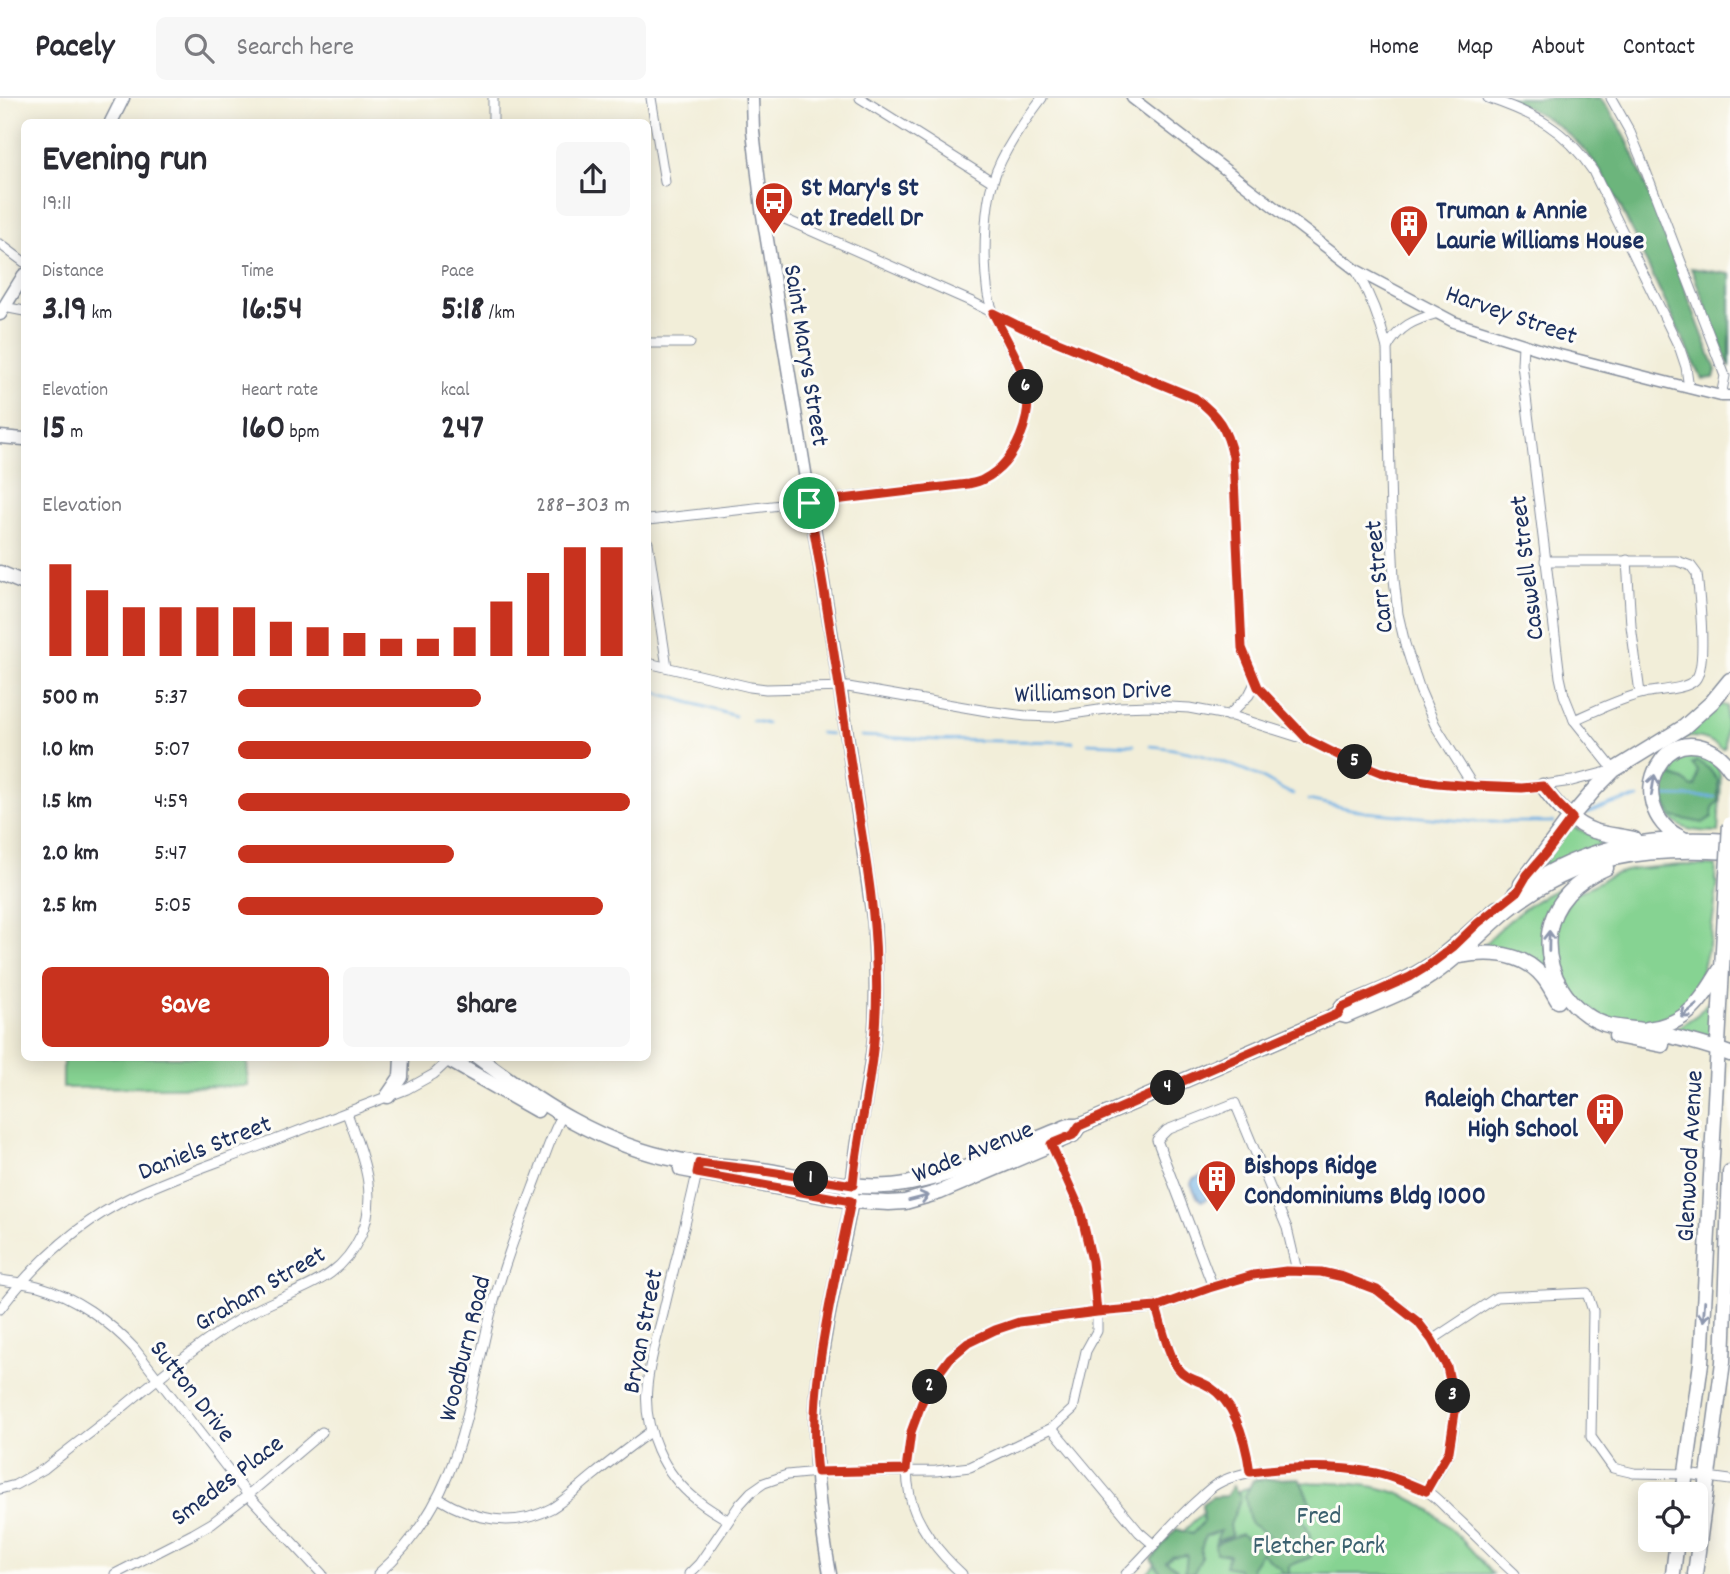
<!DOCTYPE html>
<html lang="en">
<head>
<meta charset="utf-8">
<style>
	:root { --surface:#fff; --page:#f7f7f7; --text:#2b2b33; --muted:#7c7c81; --line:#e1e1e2; --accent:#c8321e }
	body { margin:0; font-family:Dekko,sans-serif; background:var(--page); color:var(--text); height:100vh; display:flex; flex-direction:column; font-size:26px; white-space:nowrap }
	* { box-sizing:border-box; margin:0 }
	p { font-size:23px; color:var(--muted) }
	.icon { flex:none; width:38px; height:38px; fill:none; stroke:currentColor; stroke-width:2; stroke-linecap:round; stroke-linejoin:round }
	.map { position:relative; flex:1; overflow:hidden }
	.details { position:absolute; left:21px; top:21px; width:630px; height:942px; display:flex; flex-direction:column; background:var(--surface); border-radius:10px; box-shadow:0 4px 18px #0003 }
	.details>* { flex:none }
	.buttons { position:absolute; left:1638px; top:1384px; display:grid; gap:14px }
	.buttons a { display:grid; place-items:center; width:70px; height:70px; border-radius:10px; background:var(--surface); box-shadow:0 4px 18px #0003; font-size:35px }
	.pin { position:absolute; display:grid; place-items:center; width:60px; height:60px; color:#fff; margin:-30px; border:4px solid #fff; border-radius:50%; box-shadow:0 2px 7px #0007 }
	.km { position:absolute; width:35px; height:35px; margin:-18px; border-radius:50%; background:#222; color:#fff; font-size:19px; line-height:35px; text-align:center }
	.round { display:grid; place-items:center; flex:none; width:74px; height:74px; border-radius:10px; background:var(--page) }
	.head { display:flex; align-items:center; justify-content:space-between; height:119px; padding:0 21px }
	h1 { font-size:38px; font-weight:700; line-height:52px }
	.figures { display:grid; grid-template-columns:repeat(3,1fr); gap:10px; height:119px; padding:7px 21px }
	.figures div { display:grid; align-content:center }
	.figures b { font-size:35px; font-weight:700 }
	.figures small { font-size:19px; font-weight:400 }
	.figures p { font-size:19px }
	.chart { height:196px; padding:14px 21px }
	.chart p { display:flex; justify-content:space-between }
	.chart svg { width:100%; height:126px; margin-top:7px; stroke:var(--accent); stroke-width:6 }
	.cta { display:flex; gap:14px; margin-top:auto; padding:14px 21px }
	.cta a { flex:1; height:80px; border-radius:10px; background:var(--accent); color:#fff; font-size:28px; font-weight:700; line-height:80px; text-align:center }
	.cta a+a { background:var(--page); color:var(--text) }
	ul { padding:0 21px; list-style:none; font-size:23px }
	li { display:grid; grid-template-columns:112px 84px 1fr; align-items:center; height:52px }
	li i { height:18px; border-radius:9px; background:var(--accent) }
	header { display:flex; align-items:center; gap:42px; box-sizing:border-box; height:98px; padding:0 35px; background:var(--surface); border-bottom:2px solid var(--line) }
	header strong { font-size:33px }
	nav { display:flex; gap:38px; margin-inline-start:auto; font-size:24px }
	.search { width:490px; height:63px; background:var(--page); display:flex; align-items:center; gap:18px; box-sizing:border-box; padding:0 24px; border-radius:10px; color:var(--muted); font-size:26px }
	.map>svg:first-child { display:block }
	.green { fill:#86d392; stroke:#508178; stroke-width:2 }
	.forest { fill:#6cb57c; stroke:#44726d; stroke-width:2 }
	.water { fill:#70b0e4; stroke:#4670a1; stroke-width:2 }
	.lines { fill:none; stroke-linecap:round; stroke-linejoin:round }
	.stream { stroke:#70b0e4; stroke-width:2.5 }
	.minor-casing { stroke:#868e9c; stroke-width:11 }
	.tertiary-casing { stroke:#868e9c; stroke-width:13 }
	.secondary-casing { stroke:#868e9c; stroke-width:15 }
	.primary-casing { stroke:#868e9c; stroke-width:17 }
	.minor { stroke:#fff; stroke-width:9 }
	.tertiary { stroke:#fff; stroke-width:10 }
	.secondary { stroke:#fff; stroke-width:12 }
	.primary { stroke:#fff; stroke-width:14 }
	.primary-bridge-casing { stroke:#868e9c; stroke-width:17; stroke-linecap:butt }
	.primary-bridge { stroke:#fff; stroke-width:14 }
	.oneway { stroke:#8d97ae }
	.route-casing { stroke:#fff; stroke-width:14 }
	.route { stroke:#c8321e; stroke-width:9 }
	.labels { text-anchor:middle; stroke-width:6; stroke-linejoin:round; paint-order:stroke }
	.poi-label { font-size:26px; font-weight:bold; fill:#1b2f5e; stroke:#fdfcf7; text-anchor:start }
	.street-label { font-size:26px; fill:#1b2f5e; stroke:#fdfcf7 }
	.park-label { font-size:26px; fill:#3b606e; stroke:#fdfcf7 }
</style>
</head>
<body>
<header>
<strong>Pacely</strong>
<div class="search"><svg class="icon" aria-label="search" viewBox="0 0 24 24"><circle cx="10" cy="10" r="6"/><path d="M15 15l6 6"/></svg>Search here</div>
<nav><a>Home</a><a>Map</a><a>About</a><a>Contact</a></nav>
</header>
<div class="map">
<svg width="1730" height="1476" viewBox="0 0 1730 1476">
	<rect width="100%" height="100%" fill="#fdfcf7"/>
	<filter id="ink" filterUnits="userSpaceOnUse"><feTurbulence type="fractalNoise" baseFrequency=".0143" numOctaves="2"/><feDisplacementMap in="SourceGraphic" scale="14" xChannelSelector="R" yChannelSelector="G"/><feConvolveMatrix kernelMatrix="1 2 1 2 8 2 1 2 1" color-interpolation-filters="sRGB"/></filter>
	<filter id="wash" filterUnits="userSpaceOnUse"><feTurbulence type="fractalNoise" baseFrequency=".00686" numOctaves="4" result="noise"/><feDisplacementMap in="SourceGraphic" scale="28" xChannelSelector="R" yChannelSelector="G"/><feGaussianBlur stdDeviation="1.57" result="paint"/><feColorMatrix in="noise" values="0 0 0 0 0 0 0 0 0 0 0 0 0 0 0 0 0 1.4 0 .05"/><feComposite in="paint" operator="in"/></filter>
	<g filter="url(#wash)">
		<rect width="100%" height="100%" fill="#f2eed9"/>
		<g class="green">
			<path d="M1718 606 1727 608 1725 649 1722 651C1708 639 1693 636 1676 642Z"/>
			<path d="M1693 655C1722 659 1722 677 1720 701 1719 712 1719 723 1718 734 1704 733 1688 734 1676 725 1649 705 1656 656 1693 655Z"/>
			<path d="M1568 727 1607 743 1539 773Z"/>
			<path d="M1683 767 1716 768 1715 783 1718 784 1710 842 1696 895 1678 912 1655 923 1644 925 1629 926 1599 918 1569 894 1554 861 1557 822 1575 794C1589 793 1601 780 1615 776 1637 769 1660 769 1683 767Z"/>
			<path d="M1567 787 1568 788 1557 800 1551 880 1481 850C1504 825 1535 799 1567 787Z"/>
			<path d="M1708 904 1711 906C1711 917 1713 935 1706 944L1673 933 1698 916Z"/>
			<path d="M63 959H247L248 988 63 990Z"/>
			<path d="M1279 1384C1329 1386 1386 1379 1429 1412 1453 1430 1473 1454 1493 1476H1147C1173 1445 1201 1407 1241 1392 1252 1387 1266 1386 1279 1384Z"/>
		</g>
		<g class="forest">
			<path d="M1502 0H1600C1614 17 1624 35 1633 55L1716 272 1714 280 1702 281C1684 243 1665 204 1647 166 1611 88 1591 29 1502 0Z"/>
			<path d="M1691 170 1730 176V270Z"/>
			<path d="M1698 663 1709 671 1718 682V704L1713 708 1712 719 1703 725 1673 719C1666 706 1657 690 1668 676L1683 682 1692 689 1696 688 1698 673 1692 666Z"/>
			<path d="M1299 1380 1311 1406 1300 1417C1309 1430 1313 1442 1311 1459L1289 1468V1476H1282L1280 1470 1261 1455 1251 1470 1254 1476H1240L1238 1471 1225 1468 1229 1457 1216 1455 1215 1446 1241 1436 1256 1446H1269L1270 1438 1250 1425 1245 1398 1253 1382Z"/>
			<path d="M1233 1388 1241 1399 1230 1427 1232 1438 1216 1443 1220 1433 1205 1438 1201 1452V1461L1193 1476 1185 1474 1187 1457 1172 1459 1166 1464 1177 1471 1173 1476H1162L1151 1461 1176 1431 1192 1436 1203 1424 1202 1406 1212 1399 1226 1398Z"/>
		</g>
		<path class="water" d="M1205 1077H1222L1226 1082V1088L1217 1092 1215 1095 1208 1098 1206 1102 1201 1103 1197 1099 1191 1086 1193 1081Z"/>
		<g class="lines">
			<g class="stream">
				<path d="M648 592 735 618"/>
				<path d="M752 622 767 626"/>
				<path d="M820 635 831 636"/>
				<path d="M861 638 938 642 1073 644"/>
				<path d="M1088 645 1134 647"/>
				<path d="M1150 648C1187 651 1225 663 1258 678 1270 683 1280 692 1293 696"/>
				<path d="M1661 698 1715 699"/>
				<path d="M1308 702 1365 714 1476 724H1554"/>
				<path d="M1586 715 1625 702 1639 700"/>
			</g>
		</g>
	</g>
	<g filter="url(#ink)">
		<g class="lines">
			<g class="minor-casing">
				<g id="minor">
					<path d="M651 0 665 84"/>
					<path d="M860 0 993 84"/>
					<path d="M1488 0C1535 16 1565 31 1593 73L1680 251 1686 269 1689 290"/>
					<path d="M1611 0 1630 34 1640 58 1725 278 1721 298"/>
					<path d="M493 24V0"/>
					<path d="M762 111 970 203 1021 229 1195 300C1218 317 1227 331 1233 359L1242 550 1258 589 1307 641"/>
					<path d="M0 146 24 164"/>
					<path d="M1356 172C1370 197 1380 222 1387 250L1391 418 1394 481 1398 516 1405 546 1420 592 1435 627 1473 688"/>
					<path d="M4 209 24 213"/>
					<path d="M648 245H690"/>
					<path d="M1387 250C1399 228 1414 222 1438 215"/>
					<path d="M648 422 968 386C973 385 979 384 984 381 999 374 1013 357 1019 342 1022 334 1025 325 1027 316 1033 272 999 241 989 201 987 194 987 186 986 179 984 152 985 109 993 83 1002 54 1024 24 1042 0"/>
					<path d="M648 445 667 569"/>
					<path d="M1627 462 1631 528 1640 595"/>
					<path d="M1545 463H1677L1691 468 1697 476C1699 495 1708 569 1695 582 1685 592 1657 592 1644 595 1623 599 1593 614 1574 622"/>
					<path d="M648 565 750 589 766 591 848 589 987 613 1026 618 1052 619 1119 609 1151 608 1189 610 1232 618 1308 642 1338 657 1380 674 1406 680 1437 685 1522 690 1572 683 1614 672 1574 622 1564 597 1560 579 1522 266 1523 247"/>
					<path d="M1228 618 1249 597 1256 583"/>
					<path d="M698 1070C688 1119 674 1167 663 1216 657 1240 649 1264 647 1289 643 1331 663 1376 697 1402 706 1409 717 1416 728 1422"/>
					<path d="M0 1182C13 1184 26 1185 38 1188 74 1198 109 1223 134 1250L248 1397 322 1476"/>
					<path d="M1213 1189 1157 1042 1167 1032 1235 1005 1287 1130 1297 1173"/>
					<path d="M1156 1209C1161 1225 1168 1257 1178 1270 1186 1280 1199 1282 1210 1289 1236 1306 1246 1345 1250 1374"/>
					<path d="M0 1211C36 1164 79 1124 133 1098 173 1079 216 1065 257 1049 307 1030 357 1010 407 991L434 976 448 963"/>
					<path d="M1432 1242 1497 1199 1587 1195 1593 1213 1591 1339 1613 1370 1634 1375 1686 1376 1730 1382"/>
					<path d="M1052 1330 1139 1434 1154 1447"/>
					<path d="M0 1391 15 1387 44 1371C70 1350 97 1330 123 1309 153 1284 183 1259 215 1237 233 1224 254 1212 275 1203 312 1186 342 1178 361 1137 380 1095 361 1055 347 1015"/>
					<path d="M438 1400C473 1422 514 1431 552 1410 567 1401 581 1387 595 1376 613 1361 632 1347 651 1333"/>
					<path d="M115 1476 193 1436 212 1425 248 1397 322 1334"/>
					<path d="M378 1476C459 1405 466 1316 490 1218 502 1171 519 1127 536 1082 544 1061 551 1037 562 1018"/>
					<path d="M689 1476 699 1466 740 1406 751 1394 764 1385 787 1377 817 1374 936 1373 970 1369 1052 1330 1073 1311 1086 1253 1097 1233V1214L1092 1163 1080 1111 1051 1046"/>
					<path d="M962 1476C940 1456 916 1427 910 1398 900 1351 918 1295 950 1260 962 1247 978 1239 994 1232 1026 1219 1064 1218 1098 1214 1118 1212 1137 1213 1156 1209 1173 1205 1190 1197 1206 1191 1232 1182 1261 1173 1289 1173 1318 1173 1349 1177 1376 1192 1383 1196 1390 1202 1397 1208 1404 1213 1412 1218 1418 1224 1449 1256 1463 1307 1449 1351 1445 1366 1434 1380 1426 1393"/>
					<path d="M1126 1476C1152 1451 1173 1423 1200 1400 1205 1395 1211 1389 1217 1386 1249 1366 1332 1368 1369 1374 1388 1377 1408 1383 1425 1392 1434 1397 1442 1406 1449 1413 1472 1433 1492 1455 1515 1476"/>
				</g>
			</g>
			<g class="tertiary-casing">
				<path id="tertiary" d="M1132 0 1356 172 1454 224 1548 254 1689 290 1721 298H1730"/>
			</g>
			<g class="secondary-casing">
				<g id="secondary">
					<path d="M752 0 753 33 762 111 840 589 874 826C876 862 877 897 875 932 871 977 861 1020 855 1064 853 1078 853 1093 851 1107 839 1170 823 1232 817 1296 812 1357 819 1416 830 1476"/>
					<path d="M111 24 123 0"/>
					<path d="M0 216 24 177"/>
					<path d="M0 339 24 341"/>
				</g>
			</g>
			<g class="primary-casing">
				<g id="primary">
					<path d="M0 475 24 485"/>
					<path d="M1543 688C1555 706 1573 726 1594 733 1607 737 1621 738 1634 741"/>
					<path d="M1682 740C1652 727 1641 689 1662 662 1681 636 1716 647 1730 671"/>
					<path d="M1606 770C1577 782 1553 804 1549 836 1545 875 1568 912 1604 926 1617 930 1629 930 1642 932 1671 938 1702 945 1730 956"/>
					<path d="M1521 786 1566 725 1596 690 1614 672 1684 629 1712 604 1730 582"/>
					<path d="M1515 795C1585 747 1647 738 1730 743"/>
					<path d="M1459 858C1488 853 1522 853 1543 879 1549 886 1553 895 1558 903"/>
					<path d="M1338 916 1342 909C1371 896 1404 885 1430 867 1454 850 1475 828 1497 810"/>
					<path d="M1647 931C1686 927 1702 903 1720 872"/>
					<path d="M1616 938 1662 947"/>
					<path d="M444 959 537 1012"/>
					<path d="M478 959C540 1006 601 1047 679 1062 708 1068 739 1068 768 1073 814 1081 864 1095 910 1085 964 1075 1018 1048 1069 1028H1079L1338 916 1346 918C1375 905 1406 895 1432 877 1461 858 1483 832 1509 811 1578 756 1646 749 1730 754"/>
					<path d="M388 998 401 979 402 959"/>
					<path d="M681 1071 851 1103 889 1105 905 1104 940 1094 1073 1037 1079 1028"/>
					<path d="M1683 1396 1701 1265 1727 777"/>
					<path d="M1673 1476 1677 1442"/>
					<path d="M1695 1476 1723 1264 1730 1074"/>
				</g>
			</g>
			<use href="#minor" class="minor"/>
			<use href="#tertiary" class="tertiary"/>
			<use href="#secondary" class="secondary"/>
			<use href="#primary" class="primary"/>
			<g class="primary-bridge-casing">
				<path id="primary-bridge" d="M1727 777 1730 726"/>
			</g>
			<use href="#primary-bridge" class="primary-bridge"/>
		</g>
		<defs><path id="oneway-shaft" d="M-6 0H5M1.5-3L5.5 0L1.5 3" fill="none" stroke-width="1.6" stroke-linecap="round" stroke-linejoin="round" transform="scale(1.75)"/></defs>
		<g class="oneway">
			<use href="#oneway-shaft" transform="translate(1653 687) rotate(-81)"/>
			<use href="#oneway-shaft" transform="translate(1549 843) rotate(-89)"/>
			<use href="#oneway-shaft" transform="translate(1689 913) rotate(141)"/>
			<use href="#oneway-shaft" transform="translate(919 1100) rotate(-14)"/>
			<use href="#oneway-shaft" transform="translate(1704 1213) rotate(94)"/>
		</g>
	</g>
	<g class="lines" filter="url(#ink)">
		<g class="route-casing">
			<path id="route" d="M809 405C826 498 840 593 854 687 863 746 875 806 876 866 878 905 875 944 869 982 864 1017 856 1052 853 1087L764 1073 699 1065 697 1075 851 1103C835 1186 806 1290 817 1374L906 1372 911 1334 922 1304 935 1280 950 1260 968 1245 995 1232 1019 1224 1097 1214 1156 1209C1161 1225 1168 1257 1178 1270 1186 1281 1199 1282 1210 1289 1236 1306 1246 1345 1250 1374 1289 1369 1331 1367 1370 1374 1389 1377 1408 1385 1426 1393L1449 1353 1452 1334 1455 1314 1452 1292 1447 1269 1432 1242 1418 1224 1377 1192 1343 1179 1321 1174 1286 1173 1253 1177 1209 1190 1156 1209 1097 1214 1092 1163 1080 1111 1051 1046 1073 1037 1079 1028 1338 916 1342 909 1410 879 1428 868 1453 849 1478 825 1517 794 1527 777 1546 755 1572 720 1558 706 1543 688 1522 690 1473 688 1437 685 1406 680 1380 674 1338 657 1308 642 1258 589 1242 550 1233 359C1227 331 1218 317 1195 300L1021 229 993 215C1004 237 1018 259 1025 283 1035 317 1016 365 984 381 979 384 973 385 968 386L809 405"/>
		</g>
		<use href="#route" class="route"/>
	</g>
	<defs>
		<g id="bus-pin" transform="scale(2.0125)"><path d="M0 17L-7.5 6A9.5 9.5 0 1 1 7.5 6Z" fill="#c8321e" stroke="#fdfcf7"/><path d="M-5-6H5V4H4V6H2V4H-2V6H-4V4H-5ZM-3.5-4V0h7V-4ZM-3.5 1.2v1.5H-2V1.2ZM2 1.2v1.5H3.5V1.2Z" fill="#fff"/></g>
		<g id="building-pin" transform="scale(2.0125)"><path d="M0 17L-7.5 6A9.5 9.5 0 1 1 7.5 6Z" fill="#c8321e" stroke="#fdfcf7"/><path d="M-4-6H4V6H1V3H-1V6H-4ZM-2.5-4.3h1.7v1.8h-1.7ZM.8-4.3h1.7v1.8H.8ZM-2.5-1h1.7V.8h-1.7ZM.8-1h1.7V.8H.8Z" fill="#fff"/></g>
	</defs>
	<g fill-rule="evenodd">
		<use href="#bus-pin" x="774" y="103"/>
		<use href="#building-pin" x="1409" y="126"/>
		<use href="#building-pin" x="1605" y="1014"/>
		<use href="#building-pin" x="1217" y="1081"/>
	</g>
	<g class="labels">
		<g class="poi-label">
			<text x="801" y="97">St Mary's St<tspan x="801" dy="30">at Iredell Dr</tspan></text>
			<text x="1436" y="120">Truman &amp; Annie<tspan x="1436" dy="30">Laurie Williams House</tspan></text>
			<text x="1578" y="1008" text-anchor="end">Raleigh Charter<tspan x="1578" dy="30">High School</tspan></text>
			<text x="1244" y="1075">Bishops Ridge<tspan x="1244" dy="30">Condominiums Bldg 1000</tspan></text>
		</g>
		<g class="street-label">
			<text transform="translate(1512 215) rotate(19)" y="9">Harvey Street</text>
			<text transform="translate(808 257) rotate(81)" y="9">Saint Marys Street</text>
			<text transform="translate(1525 470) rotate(-97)" y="9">Caswell Street</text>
			<text transform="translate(1377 479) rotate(-96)" y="9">Carr Street</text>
			<text transform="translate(1093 592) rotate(-2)" y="9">Williamson Drive</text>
			<text transform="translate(204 1048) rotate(-21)" y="9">Daniels Street</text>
			<text transform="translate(972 1052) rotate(-22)" y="9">Wade Avenue</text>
			<text transform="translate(1688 1058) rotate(-87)" y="9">Glenwood Avenue</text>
			<text transform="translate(259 1189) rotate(-30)" y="9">Graham Street</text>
			<text transform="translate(641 1233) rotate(-79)" y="9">Bryan Street</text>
			<text transform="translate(463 1250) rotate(-76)" y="9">Woodburn Road</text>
			<text transform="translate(194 1292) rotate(52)" y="9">Sutton Drive</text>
			<text transform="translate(226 1381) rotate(-37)" y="9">Smedes Place</text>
		</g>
		<g class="park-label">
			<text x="1319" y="1425">Fred<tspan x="1319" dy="30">Fletcher Park</tspan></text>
		</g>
	</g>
</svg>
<div class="buttons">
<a><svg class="icon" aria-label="locate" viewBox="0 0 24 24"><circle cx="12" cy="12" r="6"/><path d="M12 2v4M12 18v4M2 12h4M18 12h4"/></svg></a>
</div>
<div class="pin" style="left:809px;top:405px;background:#1e9e55"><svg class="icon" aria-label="arrive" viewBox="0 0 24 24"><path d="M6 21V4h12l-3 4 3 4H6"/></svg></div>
<b class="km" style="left:811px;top:1081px">1</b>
<b class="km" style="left:930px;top:1289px">2</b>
<b class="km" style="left:1453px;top:1298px">3</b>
<b class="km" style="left:1168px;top:990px">4</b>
<b class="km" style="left:1355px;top:664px">5</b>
<b class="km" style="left:1026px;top:289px">6</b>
<section class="details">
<div class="head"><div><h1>Evening run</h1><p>19:11</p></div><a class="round"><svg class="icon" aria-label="share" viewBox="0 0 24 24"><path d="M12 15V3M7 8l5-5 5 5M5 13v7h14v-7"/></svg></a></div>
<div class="figures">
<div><p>Distance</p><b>3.19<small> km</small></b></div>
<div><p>Time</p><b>16:54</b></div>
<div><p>Pace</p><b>5:18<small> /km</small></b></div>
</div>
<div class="figures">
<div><p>Elevation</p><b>15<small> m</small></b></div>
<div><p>Heart rate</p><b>160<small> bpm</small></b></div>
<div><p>kcal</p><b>247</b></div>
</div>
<div class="chart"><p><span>Elevation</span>288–303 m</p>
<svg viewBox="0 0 160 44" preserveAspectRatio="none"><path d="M5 44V12M15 44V21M25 44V27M35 44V27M45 44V27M55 44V27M65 44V32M75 44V34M85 44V36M95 44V38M105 44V38M115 44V34M125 44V25M135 44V15M145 44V6M155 44V6"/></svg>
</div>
<ul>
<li><b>500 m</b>5:37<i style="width:62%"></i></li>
<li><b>1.0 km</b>5:07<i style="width:90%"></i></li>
<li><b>1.5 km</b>4:59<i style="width:100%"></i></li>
<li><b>2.0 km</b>5:47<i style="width:55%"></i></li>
<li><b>2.5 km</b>5:05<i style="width:93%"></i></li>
</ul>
<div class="cta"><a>Save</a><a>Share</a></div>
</section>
</div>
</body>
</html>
